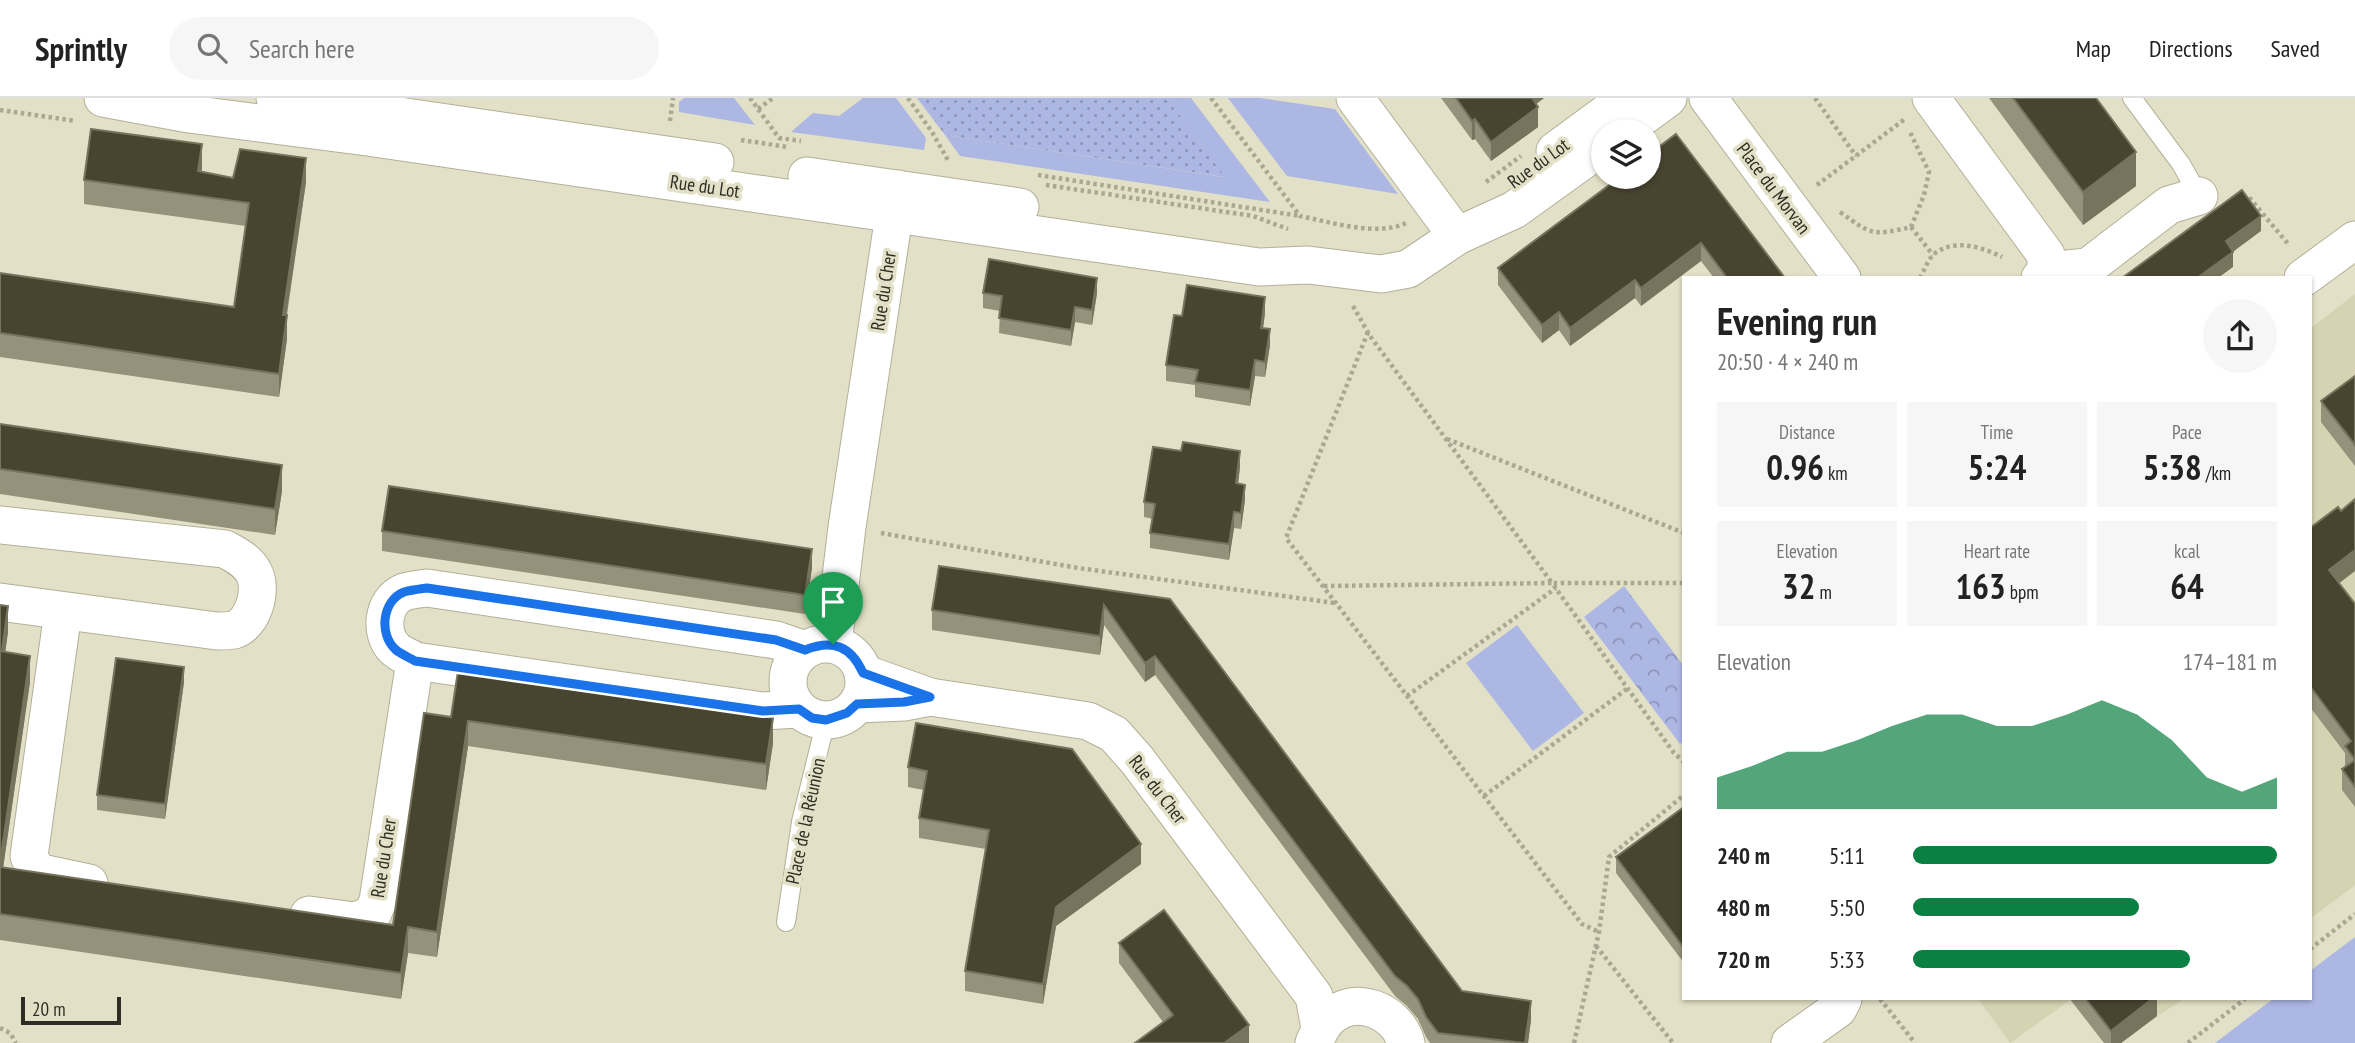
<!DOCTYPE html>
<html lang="en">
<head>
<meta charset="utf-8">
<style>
	:root { --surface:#fff; --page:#f6f6f6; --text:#222; --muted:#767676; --line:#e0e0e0; --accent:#0b8043 }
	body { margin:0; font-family:"PT Sans Narrow",sans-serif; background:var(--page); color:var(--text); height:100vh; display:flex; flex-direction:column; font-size:26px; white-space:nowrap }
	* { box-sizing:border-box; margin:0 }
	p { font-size:23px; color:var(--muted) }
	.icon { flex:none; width:38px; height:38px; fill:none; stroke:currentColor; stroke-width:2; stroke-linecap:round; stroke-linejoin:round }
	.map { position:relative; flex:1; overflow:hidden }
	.panel { position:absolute; left:1682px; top:178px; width:630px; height:724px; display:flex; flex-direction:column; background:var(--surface); border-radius:0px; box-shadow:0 2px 5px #0004 }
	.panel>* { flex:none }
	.controls { position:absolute; left:1591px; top:21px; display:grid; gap:14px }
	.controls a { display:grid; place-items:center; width:70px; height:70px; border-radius:50%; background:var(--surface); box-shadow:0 2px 5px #0004; font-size:35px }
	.scale { position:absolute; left:21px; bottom:18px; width:100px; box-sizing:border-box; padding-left:7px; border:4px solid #2e2d23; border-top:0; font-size:19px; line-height:24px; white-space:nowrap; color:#2e2d23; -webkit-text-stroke:5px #e2e0c6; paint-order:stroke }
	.pin { position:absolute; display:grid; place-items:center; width:60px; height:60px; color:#fff; margin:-72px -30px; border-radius:50% 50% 50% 0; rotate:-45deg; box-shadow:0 0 7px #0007 }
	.pin .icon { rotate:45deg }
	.round { display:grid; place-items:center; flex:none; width:74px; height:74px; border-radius:37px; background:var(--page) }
	.head { display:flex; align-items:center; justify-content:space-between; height:119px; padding:0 35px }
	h1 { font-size:38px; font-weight:600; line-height:52px }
	.stats { display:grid; grid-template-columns:repeat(3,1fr); gap:10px; height:119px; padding:7px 35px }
	.stats div { display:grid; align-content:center; border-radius:0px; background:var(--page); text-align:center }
	.stats b { font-size:35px; font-weight:600 }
	.stats small { font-size:19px; font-weight:400 }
	.stats p { font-size:19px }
	.chart { height:196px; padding:14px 35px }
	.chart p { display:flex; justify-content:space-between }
	.chart svg { width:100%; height:126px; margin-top:7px; fill:var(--accent); opacity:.7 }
	ul { padding:0 35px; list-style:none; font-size:23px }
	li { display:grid; grid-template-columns:112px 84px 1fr; align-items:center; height:52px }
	li i { height:18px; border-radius:9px; background:var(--accent) }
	header { display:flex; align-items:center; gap:42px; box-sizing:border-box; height:98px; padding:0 35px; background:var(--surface); border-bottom:2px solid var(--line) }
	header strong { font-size:33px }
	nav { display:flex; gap:38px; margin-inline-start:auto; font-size:24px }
	.search { width:490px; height:63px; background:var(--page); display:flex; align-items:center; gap:18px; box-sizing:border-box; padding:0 24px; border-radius:38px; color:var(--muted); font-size:26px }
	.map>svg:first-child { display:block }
	.built { fill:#d6d3b3 }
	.grass { fill:#adb7e4 }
	.park { fill:url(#park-crowns) }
	.garden { fill:url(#garden-dots) }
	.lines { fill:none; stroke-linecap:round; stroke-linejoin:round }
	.service-casing { stroke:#b2b098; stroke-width:20 }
	.minor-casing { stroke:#b2b098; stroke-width:39 }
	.path { stroke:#aaa893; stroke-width:4.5; stroke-dasharray:3.5 3.5; stroke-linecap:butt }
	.service { stroke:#fff; stroke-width:18 }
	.minor { stroke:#fff; stroke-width:37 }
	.wall { fill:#94927b }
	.shaded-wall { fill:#76745d }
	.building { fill:#474530; stroke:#76745d; stroke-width:2 }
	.route-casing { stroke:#fff; stroke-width:14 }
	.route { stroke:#1a73e8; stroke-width:9 }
	.labels { text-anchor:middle; stroke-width:7; stroke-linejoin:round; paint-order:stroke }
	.street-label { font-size:19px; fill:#2e2d23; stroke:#e2e0c6 }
</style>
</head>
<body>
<header>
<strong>Sprintly</strong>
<div class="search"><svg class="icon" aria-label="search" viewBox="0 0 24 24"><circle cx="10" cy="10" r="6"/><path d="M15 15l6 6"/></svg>Search here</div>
<nav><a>Map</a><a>Directions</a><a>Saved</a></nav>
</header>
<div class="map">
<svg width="2355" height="945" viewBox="0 0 2355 945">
	<defs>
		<pattern id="park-crowns" width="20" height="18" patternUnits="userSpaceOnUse" patternTransform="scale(1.75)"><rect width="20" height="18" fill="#adb7e4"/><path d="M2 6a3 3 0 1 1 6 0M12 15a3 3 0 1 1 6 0" fill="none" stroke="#8d95b8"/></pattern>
		<pattern id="garden-dots" width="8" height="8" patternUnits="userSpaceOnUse" patternTransform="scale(1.75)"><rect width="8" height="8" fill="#adb7e4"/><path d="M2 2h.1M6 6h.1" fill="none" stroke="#8d95b8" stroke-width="1.8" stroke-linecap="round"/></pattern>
	</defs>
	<rect width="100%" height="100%" fill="#e2e0c6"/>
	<g class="built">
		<path d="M2355 196V787L2310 821V231Z"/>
		<path d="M1978 901H2184L2157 918 2121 945H2104L2070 902 2010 945Z"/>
	</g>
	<g class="grass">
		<path d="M684 0H734L755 27 679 14V4Z"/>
		<path d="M863 0H896L926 40 924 52 791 34 813 15 839 18Z"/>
		<path d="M1167 0H1191L1270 104 960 58 945 37 1224 79Z"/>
		<path d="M1228 0H1260L1335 11 1398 96 1287 78Z"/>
		<path d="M1517 527 1584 615 1533 653 1466 565Z"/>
		<path d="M2355 839V945H2215L2273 901H2310V873Z"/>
	</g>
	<path class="park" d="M1624 488 1683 567 1684 643 1680 646 1584 519Z"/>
	<path class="garden" d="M917 0H1167L1225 79 945 37Z"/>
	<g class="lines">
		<g class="service-casing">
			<g id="service">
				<path d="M2132 0 2181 66 2199 98"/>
				<path d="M786 824 801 724 826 622"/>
			</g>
		</g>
		<g class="minor-casing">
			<g id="minor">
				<path d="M103 0 189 16 367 39 1259 169 1308 167 1381 176 1408 171 1457 138 1514 112 1603 48"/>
				<path d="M275 0 715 64"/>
				<path d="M1355 0 1457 138"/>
				<path d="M1708 0 1842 180"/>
				<path d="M1931 0 2046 157V173L2040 180"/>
				<path d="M1623 33 1668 0"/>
				<path d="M1555 53 1627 0"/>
				<path d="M807 78 1020 109"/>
				<path d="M2046 173 2088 169 2169 107 2199 98"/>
				<path d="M2303 180 2355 142"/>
				<path d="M0 427 225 451C236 457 248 463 254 475 263 492 253 526 234 532 229 533 222 533 217 533L0 504"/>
				<path d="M63 514 29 758 34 769 42 775 89 785"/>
				<path d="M833 546 847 429 898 91"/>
				<circle cx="826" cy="584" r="38"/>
				<path d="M930 599 1088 623 1114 636 1137 662 1314 898 1320 930"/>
				<path d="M857 606 904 604 930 599 863 575"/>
				<path d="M799 611 763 613 415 563C409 559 400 556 395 551 379 536 382 503 404 494 411 492 420 491 427 490L776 542 805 552"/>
				<path d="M309 817 355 823 372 817 378 803 415 563"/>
				<path d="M1314 945C1318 936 1321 928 1328 921 1354 895 1397 912 1406 945"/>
				<path d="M1790 945 1838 911 1843 901"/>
			</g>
		</g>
		<g class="path">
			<path d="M750 0 779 40 801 43"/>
			<path d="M908 0 932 34 949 64"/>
			<path d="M1211 0 1300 118C1330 124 1377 139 1406 125"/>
			<path d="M1815 0 1856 58"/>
			<path d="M758 11 773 0"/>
			<path d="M0 12 76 23"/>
			<path d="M670 23 673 0"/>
			<path d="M741 42 788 49"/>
			<path d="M1038 77 1300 118"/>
			<path d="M1486 84 1521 58"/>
			<path d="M1046 87 1253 118 1288 131"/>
			<path d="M1817 87 1905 21"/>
			<path d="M2243 98H2248L2289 147"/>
			<path d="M1840 114C1872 137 1872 138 1911 129L1924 97 1929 74 1910 34"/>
			<path d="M1911 129 1933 157"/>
			<path d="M1920 180C1924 173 1928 161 1934 156 1954 140 1982 149 2002 159"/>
			<path d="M1353 208 1370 238 1552 485H1684"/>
			<path d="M1368 234 1286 440 1582 826 1599 834"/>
			<path d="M1447 341 1684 435"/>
			<path d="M881 435 1078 470 1335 505"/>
			<path d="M1324 488 1552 485 1674 655 1684 664"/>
			<path d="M1407 598 1556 490"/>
			<path d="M1484 698 1628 590"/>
			<path d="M1596 848 1673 945"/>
			<path d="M2310 851 2355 816"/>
			<path d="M1880 901 1915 945"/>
			<path d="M0 930 10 935 16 945"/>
			<path d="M1574 945 1599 834 1609 759 1684 697"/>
			<path d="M2188 945 2245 901"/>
		</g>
		<use href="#service" class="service"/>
		<use href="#minor" class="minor"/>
	</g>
	<g class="wall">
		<path d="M1441 0H1544L1536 6 1538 29 1491 63 1475 41 1472 42Z"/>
		<path d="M1989 0H2096L2136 88 2083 127Z"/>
		<path d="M202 70 201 74 233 80 306 84 287 217V241L279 299 0 259V175L234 209 246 128 84 106V82Z"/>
		<path d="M1620 79 1785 180H1714L1701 163 1641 208 1635 200 1570 248 1559 232 1542 245 1498 187V170Z"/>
		<path d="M983 195H1097L1092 227 1075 224 1071 248 999 235 1000 213 983 210Z"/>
		<path d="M1265 215 1263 230 1270 247 1265 279 1255 278 1250 308 1195 299V287L1166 283V267L1182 218Z"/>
		<path d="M2355 278V368L2321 324V303Z"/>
		<path d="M0 326 282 393 275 437 0 396Z"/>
		<path d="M1240 369 1238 386 1245 402 1241 431 1234 430 1229 462 1150 450V435L1153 421 1144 419V404Z"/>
		<path d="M2310 430 2339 485 2355 506V709L2342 692V671L2345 669V655L2310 609Z"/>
		<path d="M382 433 812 470 805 516 382 453Z"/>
		<path d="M1170 501 1462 893 1531 922 1528 945H1430L1426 939 1418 921 1407 908 1395 898 1155 577 1145 584 1104 527 1100 557 932 532V512Z"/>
		<path d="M0 507 8 534 5 554 30 584 3 770 393 827 451 619 773 645 766 692 468 648 437 859 408 855 401 901 0 842Z"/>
		<path d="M184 584 165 721 97 712V697Z"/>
		<path d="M916 625 1141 766 1056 828 1043 906 965 893V873L986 751 919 740V720L924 692 908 689V669Z"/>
		<path d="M1684 709V865L1616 775V759Z"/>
		<path d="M1119 845 1249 945 1163 924 1119 865Z"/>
		<path d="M2070 901H2157V918L2121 945H2104Z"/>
	</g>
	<g class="shaded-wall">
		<path d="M1527 0H1544L1527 13Z"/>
		<path d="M1538 9V29L1491 63V44Z"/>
		<path d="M1475 21V41L1472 42V23Z"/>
		<path d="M202 46V70L198 97V73Z"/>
		<path d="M2136 54V88L2083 127V94Z"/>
		<path d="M306 60V84L283 240V217Z"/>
		<path d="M2261 118V133L2226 159V143Z"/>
		<path d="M1701 145V163L1641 208V190Z"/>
		<path d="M2233 154V169L2218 180H2197Z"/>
		<path d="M1097 180V195L1092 227V212Z"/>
		<path d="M1635 182V200L1570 248V230Z"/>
		<path d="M1265 199V215L1261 245V230Z"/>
		<path d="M1075 209V224L1071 248V232Z"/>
		<path d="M1559 214V232L1542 245V227Z"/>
		<path d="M287 217V241L279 299V276Z"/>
		<path d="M1270 231V247L1265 279V264Z"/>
		<path d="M1255 262V278L1250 308V292Z"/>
		<path d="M1240 353V369L1236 401V385Z"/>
		<path d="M282 367V393L275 437V411Z"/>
		<path d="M1245 387V402L1241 431V415Z"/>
		<path d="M1234 414V430L1229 462V446Z"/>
		<path d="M812 451V470L805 516V497Z"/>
		<path d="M2355 452V473L2329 493V472Z"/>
		<path d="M1104 507V527L1100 557V538Z"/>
		<path d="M8 508V534L2 578V553Z"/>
		<path d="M30 558V584L0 791V765Z"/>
		<path d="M1155 558V577L1145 584V565Z"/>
		<path d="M184 569V584L165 721V706Z"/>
		<path d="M773 620V645L766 692V666Z"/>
		<path d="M468 623V648L437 859V834Z"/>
		<path d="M1141 746V766L1056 828 1043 906V886L1056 809Z"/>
		<path d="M408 829V855L401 901V875Z"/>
		<path d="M2152 901H2157V918L2121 945H2111V933Z"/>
		<path d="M1531 903V922L1528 945H1525Z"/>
		<path d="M1249 927V945H1224Z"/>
	</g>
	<g class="building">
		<path d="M1456 0H1532L1538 9 1491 44 1475 21 1472 23Z"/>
		<path d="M2013 0H2096L2136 54 2083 94Z"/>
		<path d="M91 31 202 46 198 73 233 80 240 51 306 60 283 217H287L279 276 0 235V175L234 209 249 105 84 82Z"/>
		<path d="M1676 36 1785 180H1727L1701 145 1641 190 1635 182 1570 230 1559 214 1542 227 1498 170 1620 79H1648V57Z"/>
		<path d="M2242 92 2261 118 2226 143 2233 154 2197 180H2122Z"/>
		<path d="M989 161 1097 180 1092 212 1075 209 1071 232 999 220 1002 198 983 195Z"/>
		<path d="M1187 187 1265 199 1261 230 1270 231 1265 264 1255 262 1250 292 1195 284 1198 272 1166 267 1174 217 1182 218Z"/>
		<path d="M2355 278V347L2321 303Z"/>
		<path d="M0 326 282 367 275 411 0 371Z"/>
		<path d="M1183 344 1240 353 1236 385 1245 387 1241 415 1234 414 1229 446 1150 435 1155 406 1144 404 1153 349 1181 353Z"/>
		<path d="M389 388 812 451 805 497 382 433Z"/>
		<path d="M2355 401V452L2329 472 2355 506V689L2342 671 2355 662 2345 648 2351 643 2310 588V430L2338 409 2341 413Z"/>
		<path d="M939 468 1170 501 1462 893 1531 903 1525 945 1438 935 1426 919 1418 901 1407 888 1395 878 1155 558 1145 565 1104 507 1100 538 932 512Z"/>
		<path d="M0 507 8 508 2 553H0Z"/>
		<path d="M0 553 30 558 0 765Z"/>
		<path d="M116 560 184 569 165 706 97 697Z"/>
		<path d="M458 573 773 620 766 666 468 623 437 834 408 829 401 875 0 816V769L393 827 424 615 451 619Z"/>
		<path d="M916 625 1072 651 1141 746 1056 809 1043 886 965 873 989 732 919 720 927 673 908 669Z"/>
		<path d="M1684 709V850L1616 759Z"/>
		<path d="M1164 812 1249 927 1224 945H1135L1173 917 1119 845Z"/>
		<path d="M2086 901H2152L2111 933Z"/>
	</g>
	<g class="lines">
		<g class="route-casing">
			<path id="route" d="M427 490 776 542 805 552C833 541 851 548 863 575L930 599 904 604 857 606 847 615 826 622 812 620 799 611 763 613 415 563C409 559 400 556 395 551 379 536 382 503 404 494 411 492 420 491 427 490Z"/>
		</g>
		<use href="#route" class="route"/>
	</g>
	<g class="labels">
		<g class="street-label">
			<text transform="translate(1538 65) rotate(-36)" y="7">Rue du Lot</text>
			<text transform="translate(705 88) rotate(8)" y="7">Rue du Lot</text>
			<text transform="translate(1774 90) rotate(53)" y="7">Place du Morvan</text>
			<text transform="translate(883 193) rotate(-81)" y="7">Rue du Cher</text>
			<text transform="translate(1158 691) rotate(52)" y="7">Rue du Cher</text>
			<text transform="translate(805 723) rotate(-78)" y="7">Place de la Réunion</text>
			<text transform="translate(383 760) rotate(-81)" y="7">Rue du Cher</text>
		</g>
	</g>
</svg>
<div class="controls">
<a><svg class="icon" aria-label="layers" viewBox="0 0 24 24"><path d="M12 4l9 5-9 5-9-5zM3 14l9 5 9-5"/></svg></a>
</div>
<div class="scale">20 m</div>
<div class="pin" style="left:833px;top:546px;background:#1e9e55"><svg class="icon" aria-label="arrive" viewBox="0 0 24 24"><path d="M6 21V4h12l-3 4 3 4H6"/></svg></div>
<section class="panel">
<div class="head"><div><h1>Evening run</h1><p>20:50 · 4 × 240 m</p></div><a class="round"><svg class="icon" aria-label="share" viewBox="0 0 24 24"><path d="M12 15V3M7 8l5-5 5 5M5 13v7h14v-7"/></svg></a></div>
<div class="stats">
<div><p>Distance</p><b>0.96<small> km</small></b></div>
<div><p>Time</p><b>5:24</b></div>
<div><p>Pace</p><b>5:38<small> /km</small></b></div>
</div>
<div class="stats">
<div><p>Elevation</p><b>32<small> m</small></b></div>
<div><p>Heart rate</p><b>163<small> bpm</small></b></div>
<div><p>kcal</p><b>64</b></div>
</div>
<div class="chart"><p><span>Elevation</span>174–181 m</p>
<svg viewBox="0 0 160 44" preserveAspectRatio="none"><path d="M0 44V33L10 29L20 24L30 24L40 20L50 15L60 11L70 11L80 15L90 15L100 11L110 6L120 11L130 20L140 33L150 38L160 33V44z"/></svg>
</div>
<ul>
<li><b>240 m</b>5:11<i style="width:100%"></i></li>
<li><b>480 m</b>5:50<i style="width:62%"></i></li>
<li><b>720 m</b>5:33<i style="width:76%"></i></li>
</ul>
</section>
</div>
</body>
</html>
